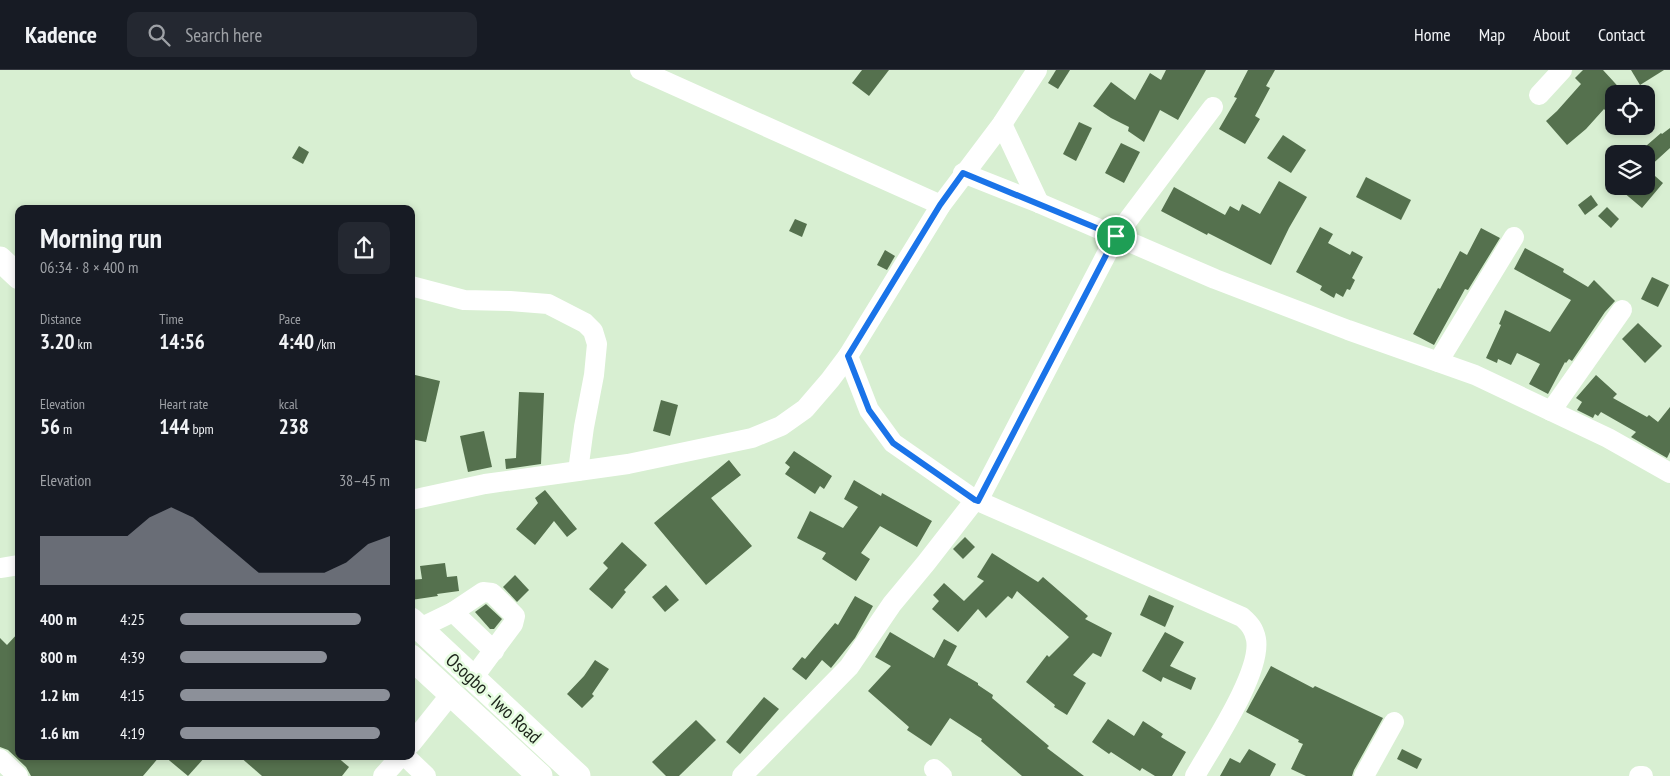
<!DOCTYPE html>
<html lang="en">
<head>
<meta charset="utf-8">
<style>
	:root { --surface:#171b24; --page:#242831; --text:#f1f3f6; --muted:#9ea1a6; --line:#363941; --accent:#8c9099 }
	body { margin:0; font-family:"PT Sans Narrow",sans-serif; background:var(--page); color:var(--text); height:100vh; display:flex; flex-direction:column; font-size:19px; white-space:nowrap }
	* { box-sizing:border-box; margin:0 }
	p { font-size:16px; color:var(--muted) }
	.icon { flex:none; width:28px; height:28px; fill:none; stroke:currentColor; stroke-width:2; stroke-linecap:round; stroke-linejoin:round }
	.map { position:relative; flex:1; overflow:hidden }
	.panel { position:absolute; left:15px; top:135px; width:400px; height:555px; display:flex; flex-direction:column; background:var(--surface); border-radius:10px; box-shadow:0 2px 8px #0003 }
	.panel>* { flex:none }
	.tools { position:absolute; left:1605px; top:15px; display:grid; gap:10px }
	.tools a { display:grid; place-items:center; width:50px; height:50px; border-radius:10px; background:var(--surface); box-shadow:0 2px 8px #0003; font-size:25px }
	.pin { position:absolute; display:grid; place-items:center; width:42px; height:42px; color:#fff; margin:-21px; border:2px solid #fff; border-radius:50%; box-shadow:0 1px 5px #0007 }
	.round { display:grid; place-items:center; flex:none; width:52px; height:52px; border-radius:10px; background:var(--page) }
	.summary { display:flex; align-items:center; justify-content:space-between; height:85px; padding:0 25px }
	h1 { font-size:28px; font-weight:700; line-height:38px }
	.stats { display:grid; grid-template-columns:repeat(3,1fr); gap:8px; height:85px; padding:5px 25px }
	.stats div { display:grid; align-content:center }
	.stats b { font-size:21px; font-weight:700 }
	.stats small { font-size:14px; font-weight:400 }
	.stats p { font-size:14px }
	.chart { height:140px; padding:10px 25px }
	.chart p { display:flex; justify-content:space-between }
	.chart svg { width:100%; height:90px; margin-top:5px; fill:var(--accent); opacity:.7 }
	ul { padding:0 25px; list-style:none; font-size:16px }
	li { display:grid; grid-template-columns:80px 60px 1fr; align-items:center; height:38px }
	li i { height:12px; border-radius:6px; background:var(--accent) }
	header { display:flex; align-items:center; gap:30px; box-sizing:border-box; height:70px; padding:0 25px; background:var(--surface); border-bottom:1px solid var(--line) }
	header strong { font-size:24px }
	nav { display:flex; gap:28px; margin-inline-start:auto; font-size:18px }
	.search { width:350px; height:45px; background:var(--page); display:flex; align-items:center; gap:12px; box-sizing:border-box; padding:0 18px; border-radius:10px; color:var(--muted); font-size:19px }
	.map>svg:first-child { display:block }
	.building { fill:#55714e }
	.lines { fill:none; stroke-linecap:round; stroke-linejoin:round }
	.minor { stroke:#fff; stroke-width:20 }
	.major { stroke:#fff; stroke-width:25 }
	.route-casing { stroke:#fff; stroke-width:10 }
	.route { stroke:#1a73e8; stroke-width:6 }
	.labels { text-anchor:middle; stroke-width:5; stroke-linejoin:round; paint-order:stroke }
	.street-label { font-size:19px; fill:#1b2319; stroke:#e5fcdf }
</style>
</head>
<body>
<header>
<strong>Kadence</strong>
<div class="search"><svg class="icon" aria-label="search" viewBox="0 0 24 24"><circle cx="10" cy="10" r="6"/><path d="M15 15l6 6"/></svg>Search here</div>
<nav><a>Home</a><a>Map</a><a>About</a><a>Contact</a></nav>
</header>
<div class="map">
<svg width="1670" height="706" viewBox="0 0 1670 706">
	<rect width="100%" height="100%" fill="#d8efd2"/>
	<g class="building">
		<path d="M862 0H889L869 26 852 13Z"/>
		<path d="M1056 0H1070L1058 19 1048 13Z"/>
		<path d="M1166 0H1206L1178 50 1160 40 1144 72 1128 61 1129 57 1111 48 1093 36 1111 12 1135 30 1150 3 1161 10Z"/>
		<path d="M1248 0H1275L1266 16 1270 18 1255 46 1260 49 1245 74 1219 59 1237 28 1234 27Z"/>
		<path d="M1583 0H1603L1625 24H1614V50L1604 39 1586 59 1567 75 1546 51 1557 41 1581 14 1575 8Z"/>
		<path d="M1631 0H1664L1640 15Z"/>
		<path d="M1079 52 1092 58 1076 91 1063 84Z"/>
		<path d="M1670 58V78L1647 99 1663 113 1642 138 1616 116H1646V76L1661 63 1662 64Z"/>
		<path d="M1283 65 1306 80 1291 103 1267 88Z"/>
		<path d="M1121 73 1140 82 1124 113 1105 103Z"/>
		<path d="M299 76 309 82 303 94 292 88Z"/>
		<path d="M1366 107 1411 130 1401 150 1356 127Z"/>
		<path d="M1279 111 1307 127 1289 158 1271 195 1208 163 1207 165 1161 141 1174 117 1225 145 1230 136 1239 141 1242 134 1260 144Z"/>
		<path d="M1591 125 1598 135 1585 145 1578 135Z"/>
		<path d="M1607 137 1619 149 1611 158 1598 146Z"/>
		<path d="M795 149 807 154 802 167 789 161Z"/>
		<path d="M1320 157 1333 164 1328 173 1350 185 1352 181 1363 187 1352 208 1355 210 1350 220 1347 219 1343 227 1336 223 1334 228 1320 220 1322 216 1296 202Z"/>
		<path d="M1481 158 1500 168 1468 220 1465 219 1434 275 1413 264 1438 218 1440 219 1460 181 1467 185Z"/>
		<path d="M1525 178 1564 199 1563 202 1588 217 1594 210 1615 231 1605 242 1572 291 1569 289 1566 293 1565 292 1548 324 1529 314 1540 294 1517 283 1511 295 1498 289 1497 293 1486 288 1501 255 1499 254 1505 240 1550 262 1571 230 1514 199Z"/>
		<path d="M885 180 895 186 887 200 877 195Z"/>
		<path d="M1652 207 1669 215 1658 237 1641 229Z"/>
		<path d="M1638 253 1662 276 1645 293 1622 269Z"/>
		<path d="M411 304 440 311 426 372 411 369Z"/>
		<path d="M1596 305 1617 324 1613 328 1647 347 1649 345 1658 352 1670 337V382L1667 388 1631 367 1636 362 1601 342 1598 346 1595 344 1593 348 1577 340 1582 332 1576 328Z"/>
		<path d="M519 322 544 323 541 394 506 399 505 389 516 388Z"/>
		<path d="M661 330 678 335 670 366 653 361Z"/>
		<path d="M484 361 492 397 468 402 460 366Z"/>
		<path d="M794 381 832 406 824 419 820 416 815 424 785 404 790 397 785 393Z"/>
		<path d="M729 390 741 405 711 428 752 476 706 515 654 453Z"/>
		<path d="M854 410 881 426 882 423 932 451 917 477 880 456 861 483 870 489 856 511 822 489 826 483 797 468 810 441 843 458 858 437 844 429Z"/>
		<path d="M545 420 577 459 567 467 554 451 535 475 516 459 538 433 535 428Z"/>
		<path d="M965 467 975 477 963 489 953 479Z"/>
		<path d="M622 472 647 495 624 520 626 522 612 539 589 519 608 498 603 493Z"/>
		<path d="M992 483 1038 512 1043 507 1088 546 1085 549 1112 563 1101 587 1093 583 1073 605 1086 613 1067 645 1054 637 1055 635 1026 612 1047 585 1049 587 1069 567 1017 521 1012 529 1008 526 986 548 978 539 958 562 932 539 939 531 933 525 944 513 964 531 984 511 977 507Z"/>
		<path d="M445 493 447 507 457 506 459 521 437 524 438 526 411 530V510L422 509 420 496Z"/>
		<path d="M515 505 529 520 517 532 503 517Z"/>
		<path d="M666 515 679 530 665 542 652 527Z"/>
		<path d="M1149 525 1174 536 1165 557 1140 545Z"/>
		<path d="M855 526 873 536 855 568 831 598 822 590 806 610 792 599 802 587 805 589 835 553 838 555Z"/>
		<path d="M486 534 502 549 494 559H490L475 542Z"/>
		<path d="M19 562V686H160L143 706H31L26 697 8 680 0 677V568L7 575Z"/>
		<path d="M890 562 934 588 944 569 957 576 947 595 978 613V615L993 625 992 628 1049 676 1047 678 1084 706H1022L981 671 982 669 950 648 931 676 907 660 909 657 868 621 891 596 875 587Z"/>
		<path d="M1165 562 1184 572 1170 596 1196 608 1191 620 1163 607 1161 612 1142 601Z"/>
		<path d="M595 590 609 599 592 624 594 626 582 638 567 624 584 606Z"/>
		<path d="M1271 596 1313 618 1315 616 1383 648 1354 700 1352 706H1306L1291 699 1303 674 1298 672 1299 670 1246 642Z"/>
		<path d="M764 627 779 639 740 684 726 672Z"/>
		<path d="M1108 649 1134 666 1143 651 1163 664 1161 667 1186 682 1172 706H1155L1142 698 1140 701 1111 682 1109 684 1092 672Z"/>
		<path d="M696 650 716 670 679 706H666L652 692Z"/>
		<path d="M1249 679 1276 694 1270 706H1220L1230 688 1240 693Z"/>
		<path d="M1402 679 1422 689 1417 699 1397 689Z"/>
		<path d="M164 686H206L188 706Z"/>
		<path d="M239 686H336L349 697 342 706H262Z"/>
	</g>
	<g class="lines">
		<g class="minor">
			<path d="M640 0 941 135"/>
			<path d="M1539 25 1562 0"/>
			<path d="M1002 54 1039 133"/>
			<path d="M963 103 1039 133 1215 209 1348 260 1475 305 1608 368 1670 403"/>
			<path d="M411 216 464 230 510 231 548 234 585 253 593 261 597 274 594 305 584 357 578 401"/>
			<path d="M848 286 869 340 893 373 975 430"/>
			<path d="M1438 292 1514 167"/>
			<path d="M1551 341 1622 240"/>
			<path d="M411 430 485 414 628 394 752 368 781 356 805 339 830 310 848 286 941 135 1002 54 1037 0"/>
			<path d="M978 431 1242 547C1250 554 1254 559 1256 569 1262 602 1212 676 1195 706"/>
			<path d="M0 498 19 495"/>
			<path d="M453 542 494 581"/>
			<path d="M420 558 453 542 483 522 492 523 515 546 513 554 473 608"/>
			<path d="M411 674 451 624"/>
			<path d="M405 686 426 706"/>
			<path d="M0 689 18 706"/>
			<path d="M934 699 942 706"/>
			<path d="M383 706 401 686"/>
			<path d="M742 706 849 597 892 534 926 493 975 430 978 431 1116 166 1213 37"/>
			<path d="M1364 706 1394 652"/>
			<path d="M1639 706H1643"/>
		</g>
		<g class="major">
			<path d="M0 189 19 207"/>
			<path d="M411 550 578 706"/>
			<path d="M411 587 540 706"/>
		</g>
	</g>
	<g class="lines">
		<g class="route-casing">
			<path id="route" d="M963 103 1116 166 978 431 975 430 893 373 869 340 848 286 940 135Z"/>
		</g>
		<use href="#route" class="route"/>
	</g>
	<g class="labels">
		<g class="street-label">
			<text transform="translate(494 628) rotate(43)" y="7">Osogbo - Iwo Road</text>
		</g>
	</g>
</svg>
<div class="tools">
<a><svg class="icon" aria-label="locate" viewBox="0 0 24 24"><circle cx="12" cy="12" r="6"/><path d="M12 2v4M12 18v4M2 12h4M18 12h4"/></svg></a>
<a><svg class="icon" aria-label="layers" viewBox="0 0 24 24"><path d="M12 4l9 5-9 5-9-5zM3 14l9 5 9-5"/></svg></a>
</div>
<div class="pin" style="left:1116px;top:166px;background:#1e9e55"><svg class="icon" aria-label="arrive" viewBox="0 0 24 24"><path d="M6 21V4h12l-3 4 3 4H6"/></svg></div>
<section class="panel">
<div class="summary"><div><h1>Morning run</h1><p>06:34 · 8 × 400 m</p></div><a class="round"><svg class="icon" aria-label="share" viewBox="0 0 24 24"><path d="M12 15V3M7 8l5-5 5 5M5 13v7h14v-7"/></svg></a></div>
<div class="stats">
<div><p>Distance</p><b>3.20<small> km</small></b></div>
<div><p>Time</p><b>14:56</b></div>
<div><p>Pace</p><b>4:40<small> /km</small></b></div>
</div>
<div class="stats">
<div><p>Elevation</p><b>56<small> m</small></b></div>
<div><p>Heart rate</p><b>144<small> bpm</small></b></div>
<div><p>kcal</p><b>238</b></div>
</div>
<div class="chart"><p><span>Elevation</span>38–45 m</p>
<svg viewBox="0 0 160 44" preserveAspectRatio="none"><path d="M0 44V20L10 20L20 20L30 20L40 20L50 11L60 6L70 11L80 20L90 29L100 38L110 38L120 38L130 38L140 33L150 24L160 20V44z"/></svg>
</div>
<ul>
<li><b>400 m</b>4:25<i style="width:86%"></i></li>
<li><b>800 m</b>4:39<i style="width:70%"></i></li>
<li><b>1.2 km</b>4:15<i style="width:100%"></i></li>
<li><b>1.6 km</b>4:19<i style="width:95%"></i></li>
</ul>
</section>
</div>
</body>
</html>
